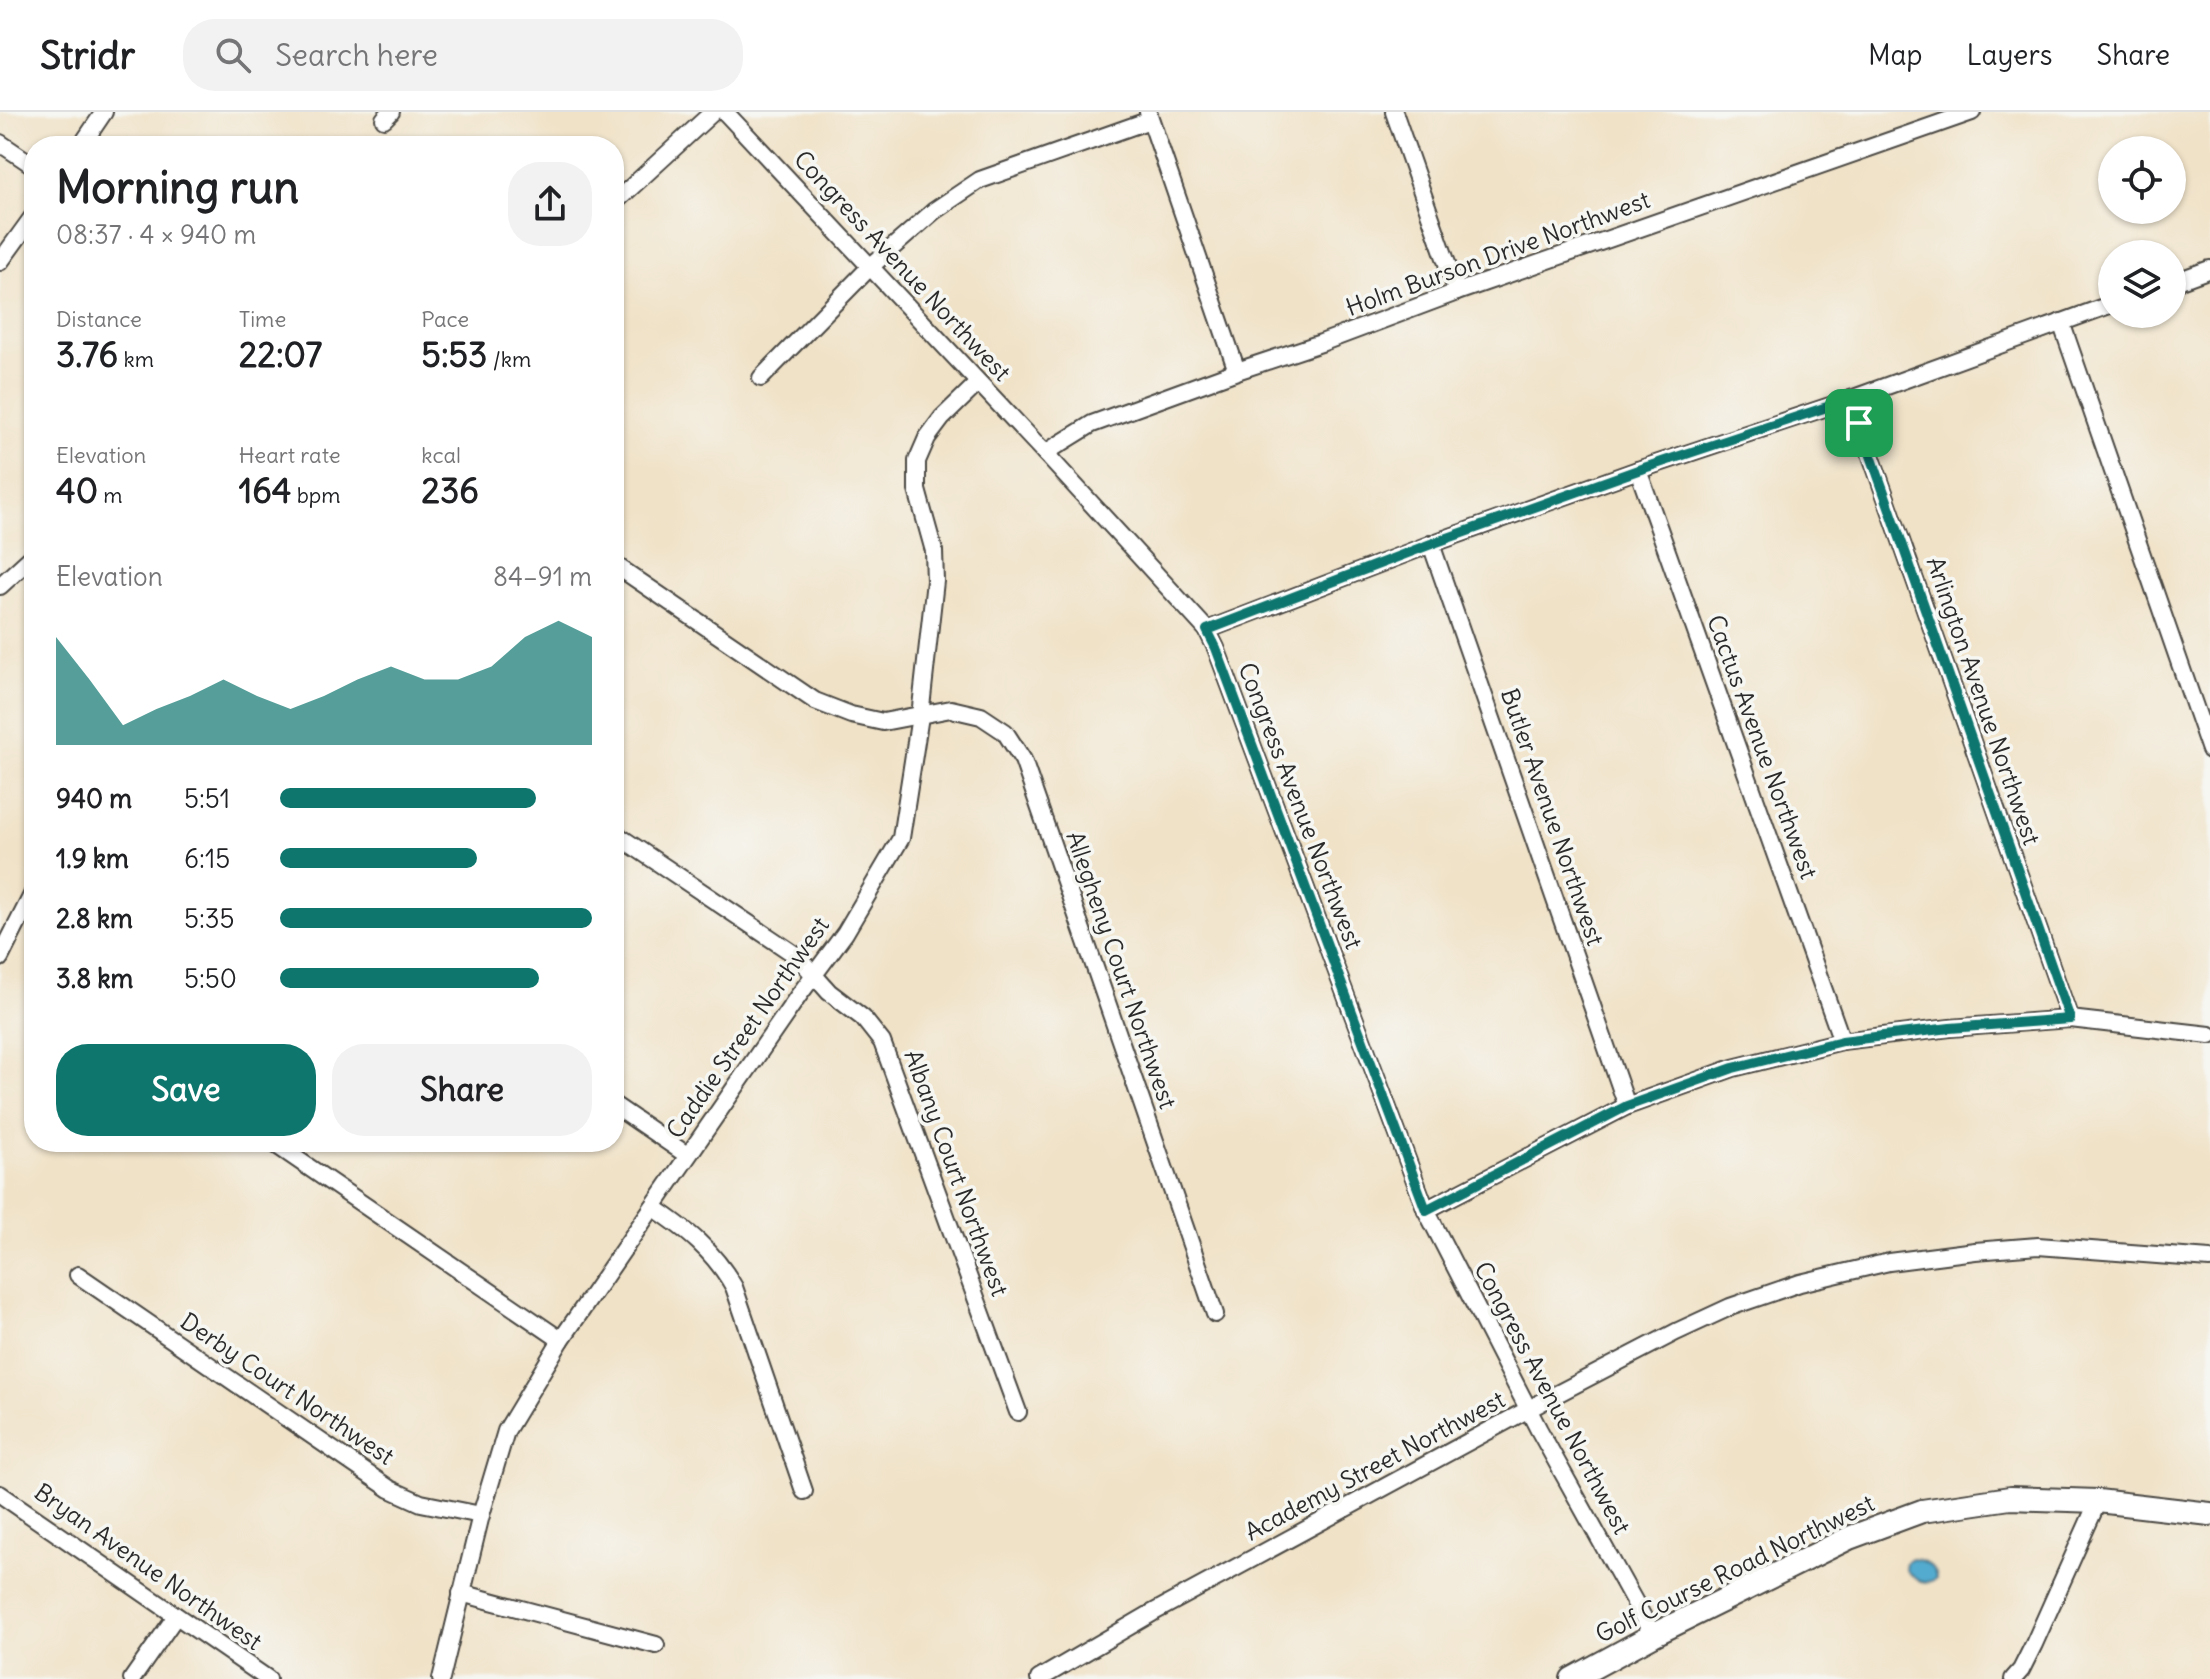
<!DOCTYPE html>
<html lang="en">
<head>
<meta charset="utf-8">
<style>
	:root { --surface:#fff; --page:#f2f2f2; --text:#202124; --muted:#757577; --line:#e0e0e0; --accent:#0f766e }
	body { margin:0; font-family:Delius,sans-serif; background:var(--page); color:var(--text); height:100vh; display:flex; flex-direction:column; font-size:30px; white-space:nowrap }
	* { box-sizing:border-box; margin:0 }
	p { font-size:26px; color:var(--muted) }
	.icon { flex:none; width:44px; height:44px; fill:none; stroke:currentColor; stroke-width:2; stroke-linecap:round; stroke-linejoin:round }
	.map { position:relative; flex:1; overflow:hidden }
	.sheet { position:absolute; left:24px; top:24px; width:600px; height:1016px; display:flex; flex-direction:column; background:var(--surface); border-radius:32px; box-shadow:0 2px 6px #0004 }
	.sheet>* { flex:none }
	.controls { position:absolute; left:2098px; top:24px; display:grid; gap:16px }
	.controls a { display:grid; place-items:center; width:88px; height:88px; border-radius:50%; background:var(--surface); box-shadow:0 2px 6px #0004; font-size:40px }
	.pin { position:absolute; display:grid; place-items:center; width:68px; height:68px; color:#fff; margin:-34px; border-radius:16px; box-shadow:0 4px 12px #0006 }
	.round { display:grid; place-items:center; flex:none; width:84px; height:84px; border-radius:32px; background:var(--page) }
	.summary { display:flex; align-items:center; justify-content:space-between; height:136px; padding:0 32px }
	h1 { font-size:44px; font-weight:700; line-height:60px }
	.stats { display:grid; grid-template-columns:repeat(3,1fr); gap:12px; height:136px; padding:8px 32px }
	.stats div { display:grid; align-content:center }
	.stats b { font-size:34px; font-weight:700 }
	.stats small { font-size:22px; font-weight:400 }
	.stats p { font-size:22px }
	.chart { height:224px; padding:16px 32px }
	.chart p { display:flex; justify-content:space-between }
	.chart svg { width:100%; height:144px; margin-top:8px; fill:var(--accent); opacity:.7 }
	.primary-button { display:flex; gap:16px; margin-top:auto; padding:16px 32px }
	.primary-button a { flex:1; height:92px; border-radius:32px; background:var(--accent); color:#fff; font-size:32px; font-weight:700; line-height:92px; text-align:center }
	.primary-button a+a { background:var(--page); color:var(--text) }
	ul { padding:0 32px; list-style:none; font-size:26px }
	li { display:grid; grid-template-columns:128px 96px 1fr; align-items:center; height:60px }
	li i { height:20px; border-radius:10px; background:var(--accent) }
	header { display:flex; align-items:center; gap:48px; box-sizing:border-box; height:112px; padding:0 40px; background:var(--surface); border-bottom:2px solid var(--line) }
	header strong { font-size:38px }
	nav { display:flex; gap:44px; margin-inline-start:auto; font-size:28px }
	.search { width:560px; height:72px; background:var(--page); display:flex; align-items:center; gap:20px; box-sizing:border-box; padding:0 28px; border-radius:32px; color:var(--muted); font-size:30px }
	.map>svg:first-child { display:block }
	.water { fill:#52abcf; stroke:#3e6b7d; stroke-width:2 }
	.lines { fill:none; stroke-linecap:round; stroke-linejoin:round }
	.minor-casing { stroke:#494642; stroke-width:20 }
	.secondary-casing { stroke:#494642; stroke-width:26 }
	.minor { stroke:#fff; stroke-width:16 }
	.secondary { stroke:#fff; stroke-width:22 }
	.route-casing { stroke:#fff; stroke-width:16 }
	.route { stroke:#0f766e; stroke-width:10 }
	.labels { text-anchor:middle; stroke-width:7; stroke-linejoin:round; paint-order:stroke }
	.street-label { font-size:24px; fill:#2b2b2b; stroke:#f6f6f2 }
</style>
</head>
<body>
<header>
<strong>Stridr</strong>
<div class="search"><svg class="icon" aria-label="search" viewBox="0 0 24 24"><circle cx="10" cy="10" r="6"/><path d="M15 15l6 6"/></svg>Search here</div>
<nav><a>Map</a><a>Layers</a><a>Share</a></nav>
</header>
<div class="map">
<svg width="2210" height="1567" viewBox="0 0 2210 1567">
	<rect width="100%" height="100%" fill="#f6f6f2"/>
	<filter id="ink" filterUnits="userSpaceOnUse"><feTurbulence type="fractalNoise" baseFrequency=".0125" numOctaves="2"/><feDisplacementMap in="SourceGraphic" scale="16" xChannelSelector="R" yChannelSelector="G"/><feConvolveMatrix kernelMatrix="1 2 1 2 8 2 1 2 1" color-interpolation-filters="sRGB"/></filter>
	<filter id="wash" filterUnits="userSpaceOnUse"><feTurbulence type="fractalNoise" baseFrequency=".006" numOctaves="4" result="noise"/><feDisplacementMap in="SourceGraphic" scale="32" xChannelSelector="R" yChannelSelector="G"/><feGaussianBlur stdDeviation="1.8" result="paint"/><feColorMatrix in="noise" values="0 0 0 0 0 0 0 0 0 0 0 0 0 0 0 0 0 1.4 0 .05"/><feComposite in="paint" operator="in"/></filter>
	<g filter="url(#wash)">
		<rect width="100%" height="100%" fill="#f0e2c7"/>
		<path class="water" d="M1910 1447C1922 1446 1935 1454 1936 1466 1925 1475 1912 1466 1905 1457L1906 1451Z"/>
	</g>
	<g filter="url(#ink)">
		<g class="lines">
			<g class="minor-casing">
				<g id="minor">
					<path d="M725 0 1045 341 1207 518 1216 536 1426 1098 1539 1318 1653 1523"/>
					<path d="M1148 0 1237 259"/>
					<path d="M1394 0 1457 180"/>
					<path d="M384 7 391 0"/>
					<path d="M0 31 34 54"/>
					<path d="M81 34 104 0"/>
					<path d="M614 91 713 0"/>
					<path d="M0 150 34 103"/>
					<path d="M2172 171 2210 157"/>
					<path d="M2061 210 2210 638"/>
					<path d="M761 266 870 155 934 99 980 68 1150 8"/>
					<path d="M1851 287 2070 907"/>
					<path d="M1045 341 1092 312 1237 259 1321 231 1457 180 1972 0"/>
					<path d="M1638 358 1842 929"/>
					<path d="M1431 432 1627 994"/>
					<path d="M614 452 815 589 851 603 883 610 951 597 981 604 1005 620 1023 648 1215 1202"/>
					<path d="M0 474 34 443"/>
					<path d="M1207 518 1431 432 1638 358 1851 287 2112 192"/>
					<path d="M614 721 797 844 829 880 863 906 882 930 1018 1300"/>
					<path d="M0 846 34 779"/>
					<path d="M614 993 687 1043"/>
					<path d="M272 1030 561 1228"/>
					<path d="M653 1095C687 1118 714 1139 734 1175L804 1379"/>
					<path d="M1426 1098 1627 994 1733 956 1842 929 1950 916 2070 907 2210 923"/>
					<path d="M78 1163 390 1377 421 1391 481 1403"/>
					<path d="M0 1382 268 1567"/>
					<path d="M461 1481 656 1533"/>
					<path d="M132 1567 176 1504"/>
					<path d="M441 1567 481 1403 506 1319 561 1228 799 883 845 821 901 726 920 604 935 469 934 439 917 378V349L927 326 942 306 978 271"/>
					<path d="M1039 1567 1152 1501 1553 1284 1676 1220 1730 1195 1800 1171 1889 1150 1975 1139 2038 1134 2210 1147"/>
					<path d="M2013 1567 2021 1558 2034 1532 2098 1389"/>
				</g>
			</g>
			<g class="secondary-casing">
				<path id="secondary" d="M1572 1567 1653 1523 1849 1426 1922 1399 2010 1386 2098 1389 2210 1402"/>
			</g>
			<use href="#minor" class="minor"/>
			<use href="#secondary" class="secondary"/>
		</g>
	</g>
	<g class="lines" filter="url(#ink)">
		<g class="route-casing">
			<path id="route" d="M1851 287 2070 907 1950 916 1842 929 1733 956 1627 994 1426 1098 1216 536 1207 518 1431 432 1638 358Z"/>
		</g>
		<use href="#route" class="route"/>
	</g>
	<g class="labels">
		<g class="street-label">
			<text transform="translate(1498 142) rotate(-20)" y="8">Holm Burson Drive Northwest</text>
			<text transform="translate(902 154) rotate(47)" y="8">Congress Avenue Northwest</text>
			<text transform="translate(1983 589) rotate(71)" y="8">Arlington Avenue Northwest</text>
			<text transform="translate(1762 635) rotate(70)" y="8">Cactus Avenue Northwest</text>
			<text transform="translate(1300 694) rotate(69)" y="8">Congress Avenue Northwest</text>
			<text transform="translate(1552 705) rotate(71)" y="8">Butler Avenue Northwest</text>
			<text transform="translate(1121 858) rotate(71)" y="8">Allegheny Court Northwest</text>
			<text transform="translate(748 916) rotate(-55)" y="8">Caddie Street Northwest</text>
			<text transform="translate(956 1061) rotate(70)" y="8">Albany Court Northwest</text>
			<text transform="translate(287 1277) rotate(34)" y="8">Derby Court Northwest</text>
			<text transform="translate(1552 1286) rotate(62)" y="8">Congress Avenue Northwest</text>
			<text transform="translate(1375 1354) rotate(-28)" y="8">Academy Street Northwest</text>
			<text transform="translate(148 1455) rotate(35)" y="8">Bryan Avenue Northwest</text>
			<text transform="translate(1735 1457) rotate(-26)" y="8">Golf Course Road Northwest</text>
		</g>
	</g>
</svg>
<div class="controls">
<a><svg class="icon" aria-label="locate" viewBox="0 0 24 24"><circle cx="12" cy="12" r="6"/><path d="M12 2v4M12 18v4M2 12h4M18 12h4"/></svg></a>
<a><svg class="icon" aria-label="layers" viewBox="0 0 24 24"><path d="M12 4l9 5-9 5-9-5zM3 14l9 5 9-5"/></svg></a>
</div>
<div class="pin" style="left:1859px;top:311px;background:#1e9e55"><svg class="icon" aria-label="arrive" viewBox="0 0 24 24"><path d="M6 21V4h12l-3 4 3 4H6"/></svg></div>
<section class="sheet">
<div class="summary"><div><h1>Morning run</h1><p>08:37 · 4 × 940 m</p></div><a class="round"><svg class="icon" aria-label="share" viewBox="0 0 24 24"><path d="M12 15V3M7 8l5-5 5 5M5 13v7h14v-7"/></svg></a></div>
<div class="stats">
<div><p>Distance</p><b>3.76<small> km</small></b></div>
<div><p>Time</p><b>22:07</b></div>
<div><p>Pace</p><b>5:53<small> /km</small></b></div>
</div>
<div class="stats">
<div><p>Elevation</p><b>40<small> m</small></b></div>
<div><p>Heart rate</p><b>164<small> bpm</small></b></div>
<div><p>kcal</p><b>236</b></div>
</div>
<div class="chart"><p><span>Elevation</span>84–91 m</p>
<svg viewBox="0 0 160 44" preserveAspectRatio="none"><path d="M0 44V11L10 24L20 38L30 33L40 29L50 24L60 29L70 33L80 29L90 24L100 20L110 24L120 24L130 20L140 11L150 6L160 11V44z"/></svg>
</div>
<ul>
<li><b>940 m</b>5:51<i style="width:82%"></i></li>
<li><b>1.9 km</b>6:15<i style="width:63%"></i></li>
<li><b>2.8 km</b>5:35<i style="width:100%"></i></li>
<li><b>3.8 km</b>5:50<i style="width:83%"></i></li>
</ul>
<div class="primary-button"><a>Save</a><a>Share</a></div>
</section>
</div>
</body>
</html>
